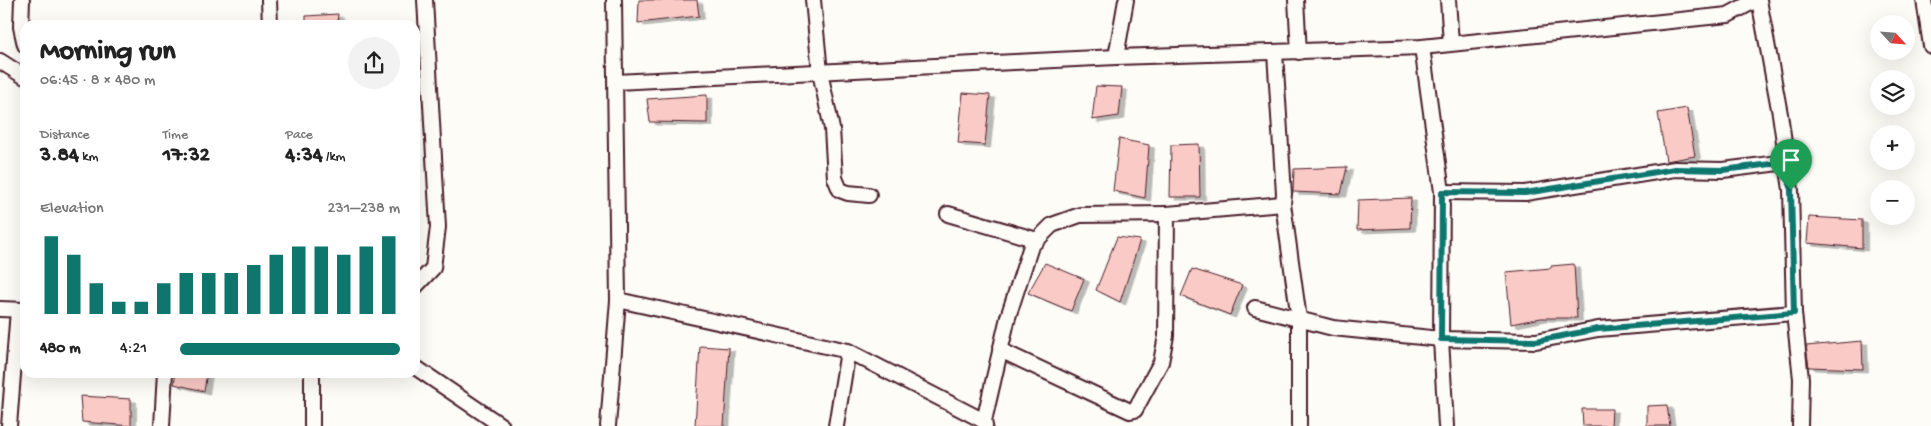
<!DOCTYPE html>
<html lang="en">
<head>
<meta charset="utf-8">
<style>
	:root { --surface:#fff; --page:#f2f2f2; --text:#222; --muted:#767676; --accent:#0f766e }
	body { margin:0; font-family:"Gochi Hand",sans-serif; background:var(--page); color:var(--text); height:100vh; display:flex; flex-direction:column; font-size:19px; white-space:nowrap }
	* { box-sizing:border-box; margin:0 }
	p { font-size:16px; color:var(--muted) }
	.icon { flex:none; width:28px; height:28px; fill:none; stroke:currentColor; stroke-width:2; stroke-linecap:round; stroke-linejoin:round }
	.map { position:relative; flex:1; overflow:hidden }
	.drawer { position:absolute; left:20px; top:20px; width:400px; height:358px; display:flex; flex-direction:column; background:var(--surface); border-radius:15px; box-shadow:0 5px 20px #0002 }
	.drawer>* { flex:none }
	.needle { width:32px; rotate:116deg }
	.fabs { position:absolute; left:1870px; top:15px; display:grid; gap:10px }
	.fabs a { display:grid; place-items:center; width:45px; height:45px; border-radius:50%; background:var(--surface); box-shadow:0 5px 20px #0002; font-size:25px }
	.pin { position:absolute; display:grid; place-items:center; width:42px; height:42px; color:#fff; margin:-51px -21px; border-radius:50% 50% 50% 0; rotate:-45deg; box-shadow:0 0 5px #0007 }
	.pin .icon { rotate:45deg }
	.round { display:grid; place-items:center; flex:none; width:52px; height:52px; border-radius:26px; background:var(--page) }
	.overview { display:flex; align-items:center; justify-content:space-between; height:85px; padding:0 20px }
	h1 { font-size:28px; font-weight:700; line-height:38px }
	.metrics { display:grid; grid-template-columns:repeat(3,1fr); gap:8px; height:85px; padding:5px 20px }
	.metrics div { display:grid; align-content:center }
	.metrics b { font-size:21px; font-weight:700 }
	.metrics small { font-size:14px; font-weight:400 }
	.metrics p { font-size:14px }
	.chart { height:140px; padding:10px 20px }
	.chart p { display:flex; justify-content:space-between }
	.chart svg { width:100%; height:90px; margin-top:5px; stroke:var(--accent); stroke-width:6 }
	ul { padding:0 20px; list-style:none; font-size:16px }
	li { display:grid; grid-template-columns:80px 60px 1fr; align-items:center; height:38px }
	li i { height:12px; border-radius:6px; background:var(--accent) }
	.map>svg:first-child { display:block }
	.building { fill:#facac6; stroke:#4a1f2b; filter:url(#shadow) }
	.lines { fill:none; stroke-linecap:round; stroke-linejoin:round }
	.street-casing { stroke:#4a1f2b; stroke-width:18 }
	.street { stroke:#fdfcf7; stroke-width:14 }
	.route-casing { stroke:#fff; stroke-width:10 }
	.route { stroke:#0f766e; stroke-width:6 }
</style>
</head>
<body>
<div class="map">
<svg width="1931" height="426" viewBox="0 0 1931 426">
	<defs>
		<filter id="shadow"><feDropShadow dx="5.5" dy="3" stdDeviation="0" flood-color="#0004"/></filter>
	</defs>
	<rect width="100%" height="100%" fill="#fdfcf7"/>
	<filter id="ink" filterUnits="userSpaceOnUse"><feTurbulence type="fractalNoise" baseFrequency=".02" numOctaves="2"/><feDisplacementMap in="SourceGraphic" scale="10" xChannelSelector="R" yChannelSelector="G"/><feConvolveMatrix kernelMatrix="1 2 1 2 8 2 1 2 1" color-interpolation-filters="sRGB"/></filter>
	<g filter="url(#ink)">
		<g class="building">
			<path d="M639 0H697L699 16 638 23Z"/>
			<path d="M338 14 337 25H306V16Z"/>
			<path d="M1096 86 1122 87 1119 116 1092 120Z"/>
			<path d="M963 93 990 95 985 145 958 143Z"/>
			<path d="M707 95V123L650 122 647 99Z"/>
			<path d="M1687 108 1695 156 1666 161 1658 113Z"/>
			<path d="M1119 139 1149 145 1145 198 1113 191Z"/>
			<path d="M1199 144 1200 197H1170L1171 145Z"/>
			<path d="M1347 167 1341 194 1293 192 1294 169Z"/>
			<path d="M1411 198 1410 228 1357 230 1358 200Z"/>
			<path d="M1809 217 1862 220V248L1807 243Z"/>
			<path d="M1117 237 1140 240 1120 302 1096 290Z"/>
			<path d="M1045 263 1084 279 1071 311 1028 293Z"/>
			<path d="M1574 264 1577 318H1541L1511 324 1506 272 1551 268V266Z"/>
			<path d="M1192 269 1242 285 1230 315 1181 296Z"/>
			<path d="M1862 341 1863 369 1809 367 1806 346Z"/>
			<path d="M700 346 729 348 724 426H695Z"/>
			<path d="M176 372H207L204 391 174 384Z"/>
			<path d="M80 396 131 399V426L82 422Z"/>
			<path d="M1667 405 1670 426H1647V406Z"/>
			<path d="M1582 409H1612L1611 426H1583Z"/>
		</g>
		<g class="lines">
			<g class="street-casing">
				<g id="street">
					<path d="M22 0 21 27 25 45"/>
					<path d="M269 0 270 25"/>
					<path d="M813 0 820 72 832 129 835 178 840 190 848 193 869 195"/>
					<path d="M1296 0 1299 52"/>
					<path d="M1448 0 1451 43"/>
					<path d="M1759 0 1780 114 1791 190 1794 313 1801 379 1800 426"/>
					<path d="M1924 0 1931 46"/>
					<path d="M1422 47 1442 192 1441 339 1446 426"/>
					<path d="M1275 53 1284 194 1283 204 1299 319V426"/>
					<path d="M1116 57 1126 0"/>
					<path d="M0 61 25 77"/>
					<path d="M616 82 1116 57 1422 47 1728 15 1756 0"/>
					<path d="M1442 192 1525 193 1675 169 1723 170 1787 162"/>
					<path d="M948 214 1037 240"/>
					<path d="M415 287 433 268 438 227 425 0"/>
					<path d="M618 300 848 351 836 426"/>
					<path d="M1255 308 1333 328 1441 339 1536 341 1598 329 1794 313"/>
					<path d="M0 309 25 310"/>
					<path d="M1000 350 1130 411 1135 410 1161 362 1166 336 1167 214 1283 204"/>
					<path d="M848 351 984 421"/>
					<path d="M415 367 502 426"/>
					<path d="M9 426 18 310"/>
					<path d="M162 426 165 372"/>
					<path d="M312 426V372"/>
					<path d="M608 426 618 300 614 0"/>
					<path d="M985 426 984 421 1008 317 1031 246 1052 225 1080 215 1167 214"/>
				</g>
			</g>
			<use href="#street" class="street"/>
		</g>
	</g>
	<g class="lines" filter="url(#ink)">
		<g class="route-casing">
			<path id="route" d="M1787 162 1791 190 1794 313 1598 329 1536 341 1441 339 1442 192 1525 193 1675 169 1723 170Z"/>
		</g>
		<use href="#route" class="route"/>
	</g>
</svg>
<div class="fabs">
<a><svg class="needle" viewBox="-14 -14 28 28"><path d="M0-13l5 13h-10z" fill="#e53935"/><path d="M0 13l5-13h-10z" fill="#767676"/></svg></a>
<a><svg class="icon" aria-label="layers" viewBox="0 0 24 24"><path d="M12 4l9 5-9 5-9-5zM3 14l9 5 9-5"/></svg></a>
<a>+</a>
<a>−</a>
</div>
<div class="pin" style="left:1791px;top:190px;background:#1e9e55"><svg class="icon" aria-label="arrive" viewBox="0 0 24 24"><path d="M6 21V4h12l-3 4 3 4H6"/></svg></div>
<section class="drawer">
<div class="overview"><div><h1>Morning run</h1><p>06:45 · 8 × 480 m</p></div><a class="round"><svg class="icon" aria-label="share" viewBox="0 0 24 24"><path d="M12 15V3M7 8l5-5 5 5M5 13v7h14v-7"/></svg></a></div>
<div class="metrics">
<div><p>Distance</p><b>3.84<small> km</small></b></div>
<div><p>Time</p><b>17:32</b></div>
<div><p>Pace</p><b>4:34<small> /km</small></b></div>
</div>
<div class="chart"><p><span>Elevation</span>231–238 m</p>
<svg viewBox="0 0 160 44" preserveAspectRatio="none"><path d="M5 44V6M15 44V15M25 44V29M35 44V38M45 44V38M55 44V29M65 44V24M75 44V24M85 44V24M95 44V20M105 44V15M115 44V11M125 44V11M135 44V15M145 44V11M155 44V6"/></svg>
</div>
<ul>
<li><b>480 m</b>4:21<i style="width:100%"></i></li>
</ul>
</section>
</div>
</body>
</html>
